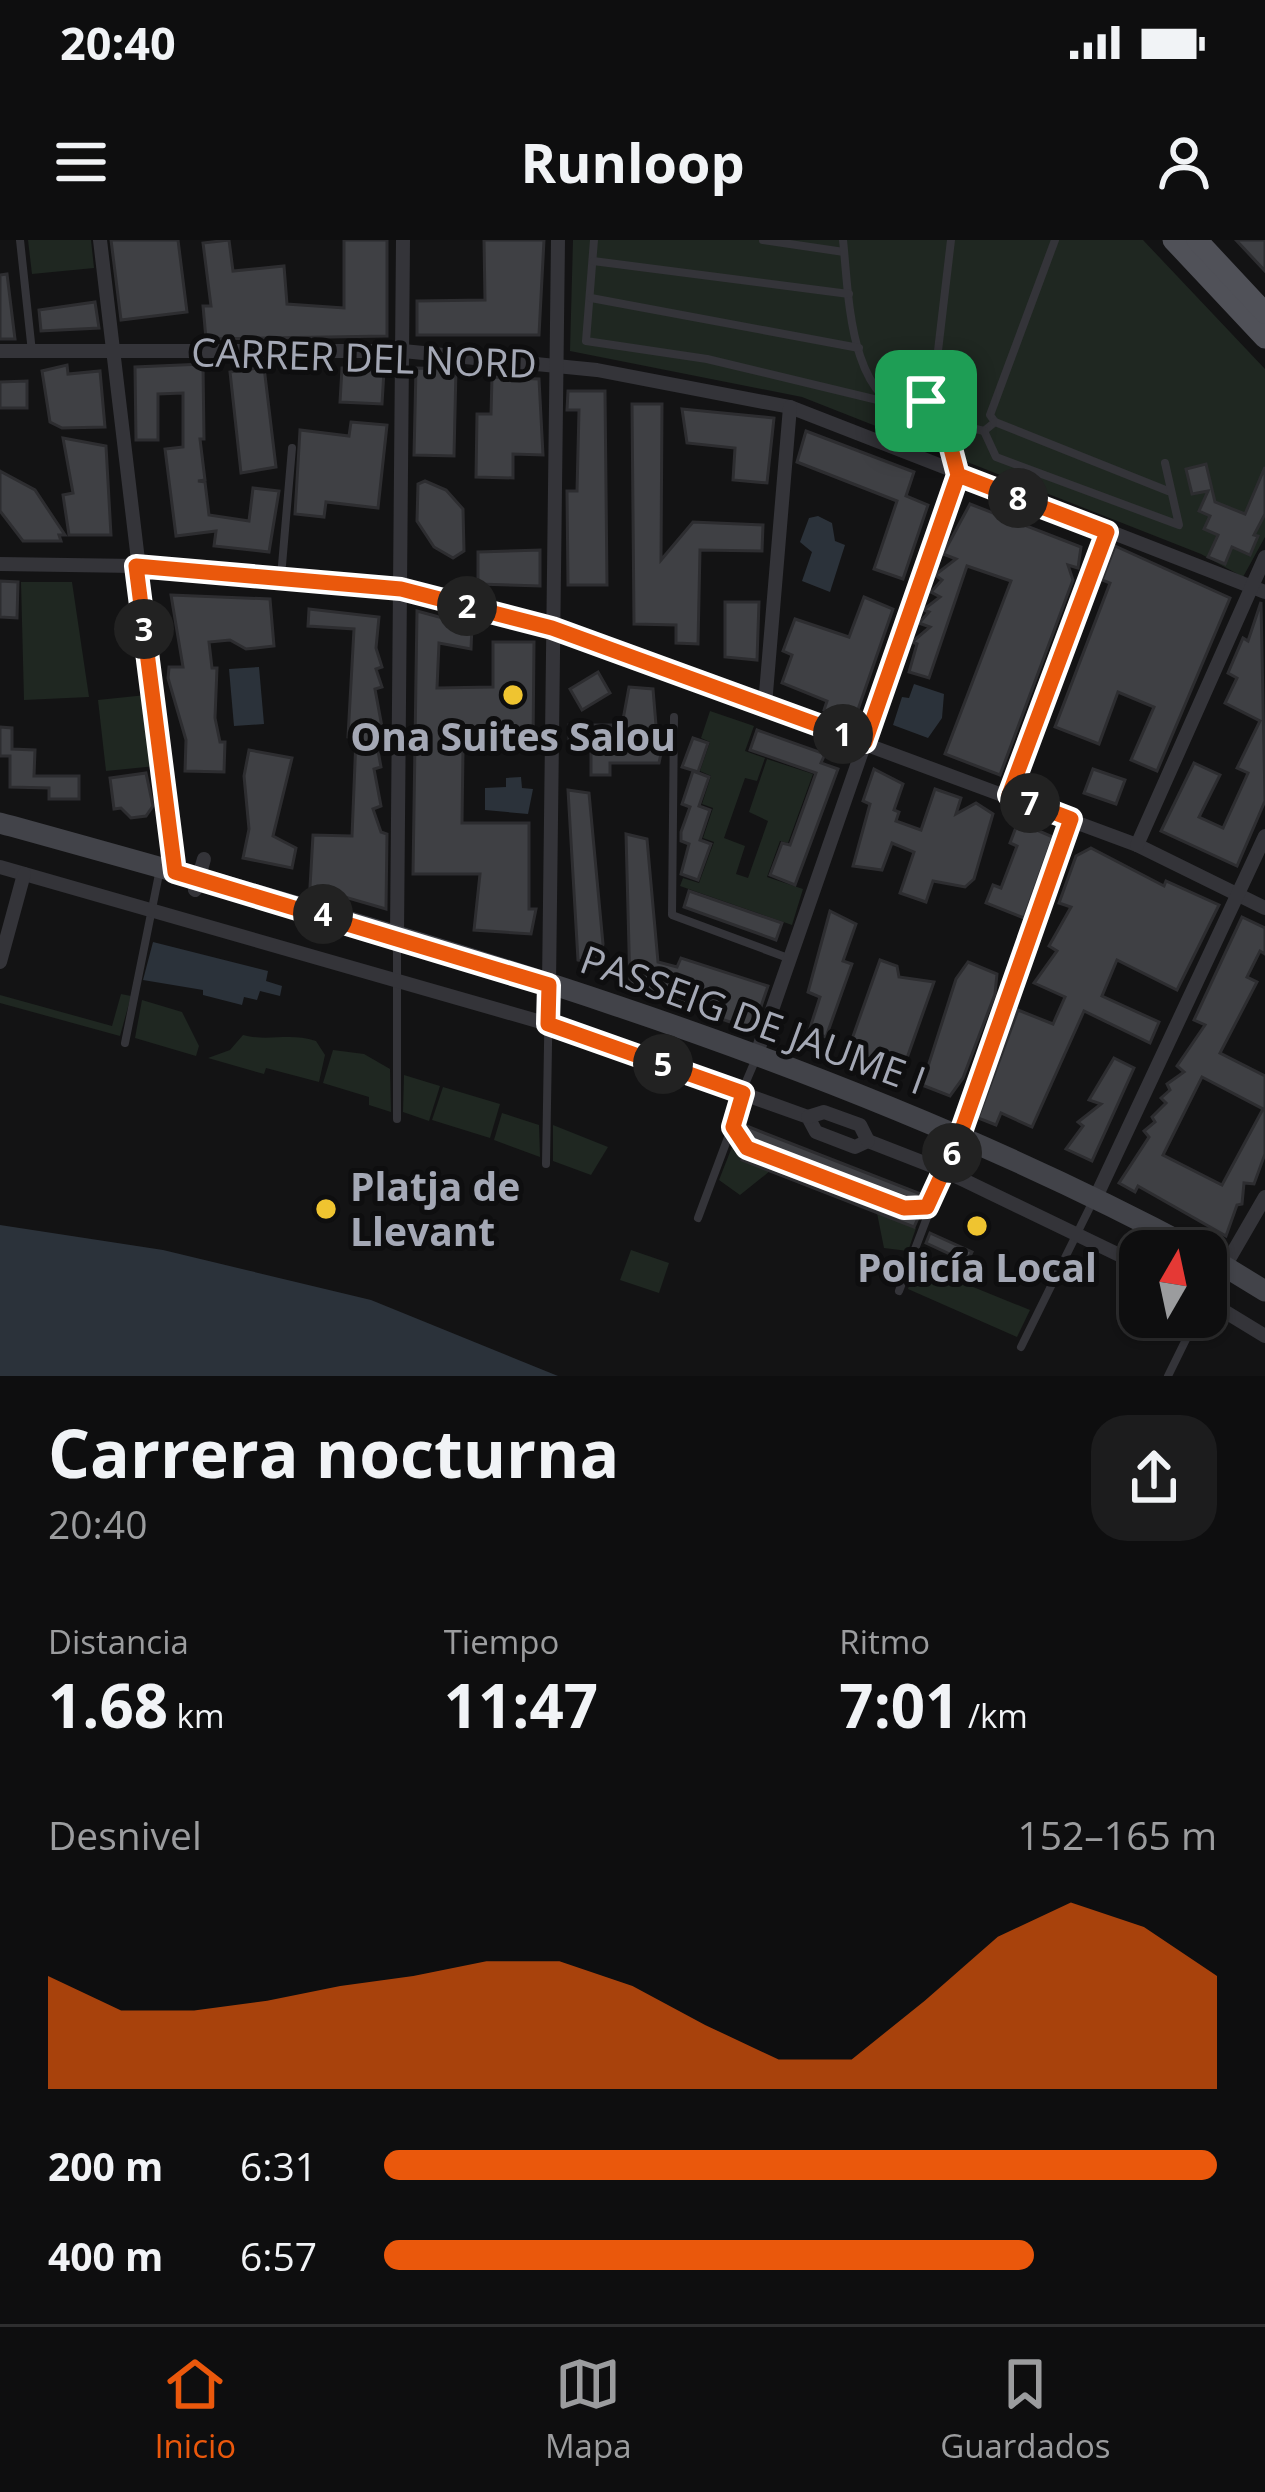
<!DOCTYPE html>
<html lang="es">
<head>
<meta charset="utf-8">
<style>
	:root { --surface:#0e0e0f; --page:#1c1c1d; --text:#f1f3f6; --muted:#9b9c9e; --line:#2e2e2f; --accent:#ea580c }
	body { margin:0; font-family:"Open Sans",sans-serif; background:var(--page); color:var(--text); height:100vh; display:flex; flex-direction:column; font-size:45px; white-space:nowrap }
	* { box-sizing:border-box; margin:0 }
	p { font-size:39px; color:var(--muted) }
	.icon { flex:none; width:66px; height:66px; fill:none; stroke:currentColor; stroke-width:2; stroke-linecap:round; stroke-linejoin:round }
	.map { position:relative; height:1136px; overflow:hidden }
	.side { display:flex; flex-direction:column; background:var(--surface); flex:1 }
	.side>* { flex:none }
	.needle { width:78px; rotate:9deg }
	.controls { position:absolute; left:1119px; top:990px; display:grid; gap:24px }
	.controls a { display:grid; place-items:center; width:108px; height:108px; border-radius:24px; background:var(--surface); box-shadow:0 3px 9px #0004,0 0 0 3px var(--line); font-size:60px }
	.pin { position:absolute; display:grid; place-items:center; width:102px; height:102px; color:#fff; margin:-51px; border-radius:24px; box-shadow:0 6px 18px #0006 }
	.km { position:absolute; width:60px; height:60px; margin:-30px; border-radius:50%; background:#222; color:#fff; font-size:33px; line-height:60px; text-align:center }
	.round { display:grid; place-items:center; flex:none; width:126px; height:126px; border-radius:36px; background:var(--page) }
	.head { display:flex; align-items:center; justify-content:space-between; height:204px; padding:0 48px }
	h1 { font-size:66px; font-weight:700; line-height:90px }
	.metrics { display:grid; grid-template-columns:repeat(3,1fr); gap:18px; height:204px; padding:12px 48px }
	.metrics div { display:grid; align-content:center }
	.metrics b { font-size:60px; font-weight:700 }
	.metrics small { font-size:33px; font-weight:400 }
	.metrics p { font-size:33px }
	.chart { height:336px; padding:24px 48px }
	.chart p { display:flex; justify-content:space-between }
	.chart svg { width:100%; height:216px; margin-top:12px; fill:var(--accent); opacity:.7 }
	ul { padding:0 48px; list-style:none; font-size:39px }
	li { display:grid; grid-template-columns:192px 144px 1fr; align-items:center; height:90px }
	li i { height:30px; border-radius:15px; background:var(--accent) }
	.status { display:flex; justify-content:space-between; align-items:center; height:84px; padding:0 60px; background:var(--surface); direction:ltr }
	.status svg { height:33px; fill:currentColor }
	header { display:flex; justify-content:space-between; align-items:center; height:156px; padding:0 48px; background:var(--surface); font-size:54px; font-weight:700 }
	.tabs { display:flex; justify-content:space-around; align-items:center; height:168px; border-top:3px solid var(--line); background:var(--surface); font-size:33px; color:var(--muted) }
	.tabs a { display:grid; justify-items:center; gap:6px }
	.tabs .on { color:var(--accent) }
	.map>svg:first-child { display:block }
	.green { fill:#1f2721 }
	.water { fill:#2b323a }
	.building { fill:#3f4044; stroke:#2d2d30; stroke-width:3; fill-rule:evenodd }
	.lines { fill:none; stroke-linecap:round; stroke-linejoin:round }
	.lane { stroke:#343439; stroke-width:8 }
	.street { stroke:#343439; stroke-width:14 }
	.secondary { stroke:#424349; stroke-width:21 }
	.primary { stroke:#505158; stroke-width:21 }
	.route-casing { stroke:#fff; stroke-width:24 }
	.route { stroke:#ea580c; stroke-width:15 }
	.poi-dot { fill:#efc430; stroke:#0e0e0f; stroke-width:4.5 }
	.labels { text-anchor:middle; stroke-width:10; stroke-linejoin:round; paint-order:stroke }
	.street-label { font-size:39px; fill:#a4a8b5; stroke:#0e0e0f }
	.poi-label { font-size:39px; font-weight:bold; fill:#a4a8b5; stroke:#0e0e0f }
</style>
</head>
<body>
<div class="status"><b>20:40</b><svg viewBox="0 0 49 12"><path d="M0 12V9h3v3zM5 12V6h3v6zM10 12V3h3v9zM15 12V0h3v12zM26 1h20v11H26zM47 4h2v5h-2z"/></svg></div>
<header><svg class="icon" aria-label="menu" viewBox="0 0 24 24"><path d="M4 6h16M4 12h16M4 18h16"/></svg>Runloop<svg class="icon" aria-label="person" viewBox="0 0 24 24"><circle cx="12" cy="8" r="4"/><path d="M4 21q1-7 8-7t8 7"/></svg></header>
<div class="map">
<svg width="1265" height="1136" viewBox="0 0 1265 1136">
	<rect width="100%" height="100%" fill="#131314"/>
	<g class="green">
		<path d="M28 0H91L94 28 32 34Z"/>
		<path d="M573 0H1143L1265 129V297L1243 337 1201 314 802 157 570 111Z"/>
		<path d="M21 342H72L89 457 24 460Z"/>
		<path d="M146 455 156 526 106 531 98 460Z"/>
		<path d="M710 471 754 486 745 511 765 518 757 541 745 538 724 598 745 606 736 634 748 638 768 581 749 572 767 519 813 534 788 603 780 601 767 637 803 649 792 685 680 646 683 638 699 643 714 602 703 598 713 568 702 564 711 536 700 531 710 502 701 498Z"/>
		<path d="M121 754 131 756 120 796 0 763V755L112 786Z"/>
		<path d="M142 760 182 772 199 806 196 816 135 798Z"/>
		<path d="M243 795C269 802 289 792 316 801L325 815 319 842 266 828 264 834 208 818 230 810Z"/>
		<path d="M333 810 364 814 390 829 391 872 369 865V857L323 843Z"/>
		<path d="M404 835 440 846 429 881 403 872Z"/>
		<path d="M443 847 500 864 490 898 432 880Z"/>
		<path d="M502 873 539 885 540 917 494 900Z"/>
		<path d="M553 885 608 907 591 935 553 921Z"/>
		<path d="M732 907 746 912 743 920 770 931 740 955 719 940Z"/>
		<path d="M877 973 916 988 908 1011 884 1008Z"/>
		<path d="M631 1010 669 1023 659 1053 620 1040Z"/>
		<path d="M913 1035 951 1038 1030 1070 1017 1097 908 1049Z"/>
	</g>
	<g class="water">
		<path d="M818 276 832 283 835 301 845 305 830 352 802 341 812 312 800 302 809 278Z"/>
		<path d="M259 427 264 484 234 486 229 429Z"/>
		<path d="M914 444 944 454 942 478 928 498 893 485 902 457 909 458Z"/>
		<path d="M521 537 522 548 533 549 528 574 485 570V548L506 547V538Z"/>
		<path d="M153 702 268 731 266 741 282 746 280 756 260 751 257 760 244 757 242 765 203 755V750L143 740Z"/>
		<path d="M0 985 163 1010 371 1060 558 1136H0Z"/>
	</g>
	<g class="building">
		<path d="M111 0H178L187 72 121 80Z"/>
		<path d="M229 0 233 31 284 26 287 64 344 68V0H387V96L206 99 203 66H211L203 3Z"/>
		<path d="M484 0H544L539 95H417V61L485 60Z"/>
		<path d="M1236 0H1265V31Z"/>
		<path d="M7 34 15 99H0V35Z"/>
		<path d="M95 62 99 88 41 91 39 70Z"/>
		<path d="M203 124 204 199H200L205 240 198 241 205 242 209 275 249 281 253 248 279 251 269 312 214 306 216 291 176 296 165 209 183 207V153L158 154V200H136L135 127Z"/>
		<path d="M67 125 68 134 100 131 105 187 62 188 50 182 42 131Z"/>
		<path d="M264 127 276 227 241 233 230 132Z"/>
		<path d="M342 128 384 131 382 164 340 162Z"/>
		<path d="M416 128 456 129 454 216 414 215Z"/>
		<path d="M492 137 539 139 543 215 513 214V238L476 237 477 174H491Z"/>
		<path d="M27 141V168H0V142Z"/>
		<path d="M954 144 970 152V168L957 176 946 171 941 157Z"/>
		<path d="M568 151H605L607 345H568L567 251H577L579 170H567Z"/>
		<path d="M632 164H662L661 320 693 282 763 285 762 311 700 310 698 404 676 403V385L634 384Z"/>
		<path d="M682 169 774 178 767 243 733 240 735 208 687 203Z"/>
		<path d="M351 182 387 185 378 268 326 262 324 277 295 274 300 190 349 196Z"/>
		<path d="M806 191 914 232 906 256 928 265 903 339 874 329 897 261 797 222Z"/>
		<path d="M63 198 106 206 111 295H69L63 255 73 253Z"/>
		<path d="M1206 224 1215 262 1245 274 1265 227V274L1254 295 1258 296 1250 315 1232 307 1225 324 1208 317 1218 295 1204 289 1210 276 1199 271 1208 251 1192 254 1186 229Z"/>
		<path d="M0 231 35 250 65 295H59L61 301H23L0 271Z"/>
		<path d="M425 241 446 250 463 269 464 311 453 318 434 307 417 281 418 244Z"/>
		<path d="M970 264 1081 307 1078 328 1068 325 1073 340 1000 535 945 514 1011 341 967 326 929 438 909 432 917 404 912 402 930 387 919 383 929 372 923 370 940 357 931 352 942 340 935 335 956 319 943 314Z"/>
		<path d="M1115 306 1230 358 1157 531 1131 520 1154 467 1118 452 1099 504 1055 487 1110 343 1102 340Z"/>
		<path d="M540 310V346L478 344V312Z"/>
		<path d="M0 341 18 342 17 378 0 377Z"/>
		<path d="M171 355 270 359 274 406 246 409 230 400 209 402 212 428H217L215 478 220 502H225L224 532 185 531 186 500 168 438 169 427H183Z"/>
		<path d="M864 357 893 369 854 481 824 470 827 461 782 443 792 415 783 411 795 379 849 397Z"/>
		<path d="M725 362H759L757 420 725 417Z"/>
		<path d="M1261 362 1265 561 1237 626 1161 591 1194 523 1220 535 1199 577 1223 588 1248 533 1237 528 1260 481 1225 463 1237 438 1228 433 1243 398 1248 401Z"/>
		<path d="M309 369 379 377 376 408 382 427 376 429 382 447 375 449 382 487 374 489 381 527 374 529 381 566 373 569 381 592 387 594 386 669 310 647 313 595 352 596 356 498 348 497 354 389 308 386Z"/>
		<path d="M417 371 472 386 471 409 439 403 437 448 493 447V402H534L533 508 463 510 462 583H529V669H536L531 694 474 690 480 634H413Z"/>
		<path d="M598 432 610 453 582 470 570 449Z"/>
		<path d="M629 447 653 449 657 497 664 499 659 523H610V535H591V504H569V485H622Z"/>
		<path d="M0 487 12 488V509L35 510 34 536H79V559H49V548L10 547V516H0Z"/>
		<path d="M757 490 825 514 821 523 838 529 795 645 770 635 782 603 790 605 816 533 750 510Z"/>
		<path d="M693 498 708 503 698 532 682 527Z"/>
		<path d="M249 510 292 518 273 596 296 608 292 628 243 618 249 589 244 536Z"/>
		<path d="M874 529 903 544 894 570 899 572 896 581 921 590 935 549 961 558 956 574 976 563 993 574 974 639 965 647 933 641 926 662 900 653 914 612 892 603 882 630 853 626 870 564 863 561Z"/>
		<path d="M1093 529 1125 540 1116 564 1084 553Z"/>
		<path d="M693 531 709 537 699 566 710 570 700 600 711 604 698 640 681 634 689 604 681 601V592L690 567 682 564Z"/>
		<path d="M146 533 153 566 146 576 131 578 121 568 114 569 110 538Z"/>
		<path d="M568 550 589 553 603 704 599 725 578 720Z"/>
		<path d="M1018 582 1053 597 1024 678 986 663 993 645 1001 648 1017 606 1010 603Z"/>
		<path d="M626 594 647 599 658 722 677 727 681 718 768 746 753 790 630 747Z"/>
		<path d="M1091 608 1164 646 1166 641 1219 665 1177 750 1117 720 1102 756 1159 782 1150 803 1084 771 1032 887 1001 873 996 885 978 878 1018 770 1053 784 1065 757 1034 743 1057 711 1049 706 1071 667 1059 663 1076 616Z"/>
		<path d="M689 651 782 683 776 700 684 667Z"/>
		<path d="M830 671 856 684 843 721 852 724 826 797 809 791 820 757 808 752Z"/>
		<path d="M1242 677 1265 688V714L1260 711 1247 737 1257 742 1220 813 1265 836V914L1254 944 1244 943 1242 964 1237 965 1226 996 1138 946 1135 952 1119 943 1149 897 1144 891 1155 882 1152 877 1166 863 1161 858 1170 850 1167 844 1184 832 1177 826 1205 785 1194 780ZM1202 837 1263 869 1222 945 1163 915Z"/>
		<path d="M880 720 897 726 899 737 934 742 901 835 846 816Z"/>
		<path d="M968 722 997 734 995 754 963 838 950 856 922 845 956 739Z"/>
		<path d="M1114 818 1134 828 1092 921 1066 909 1083 886 1078 882 1101 864 1089 860Z"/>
		<path d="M744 885 926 956 917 961 752 901Z"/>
		<path d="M744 916 918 978 914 987 742 920Z"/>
		<path d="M930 993 972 1012 967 1022 926 1003Z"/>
	</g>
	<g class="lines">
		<g class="lane">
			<path d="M20 0 32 112"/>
			<path d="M594 0 586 101 707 119 886 162"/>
			<path d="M763 0 844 12"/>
			<path d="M843 0C849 54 848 161 915 174"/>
			<path d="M593 21 849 54"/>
			<path d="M591 58 859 108"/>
			<circle cx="929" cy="175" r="14"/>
			<path d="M932 162 951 0"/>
			<path d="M943 181 984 191 995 182 990 175 1055 0"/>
			<path d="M995 182 1168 251"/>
			<path d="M937 188 949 201 958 233"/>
			<path d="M984 191 996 217 1179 285 1165 223"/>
			<path d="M281 337 292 208"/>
			<path d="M674 477 672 675 788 718"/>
			<path d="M125 803 160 629"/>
			<path d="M756 818C746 845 720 886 747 908L918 970 934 960 957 902"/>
			<path d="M397 879V700"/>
			<path d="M546 924 549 746"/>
			<path d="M698 978 733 884"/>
			<path d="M899 1051 931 967"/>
			<path d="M1206 1061 1225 1027"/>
			<path d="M1021 1107 1092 963"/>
			<path d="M1168 1136 1197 1077"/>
		</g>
		<g class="street">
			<path d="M100 0 175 632"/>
			<path d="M0 111H403L597 130 790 167 1265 352"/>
			<path d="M0 324 136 326 401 349 552 388 1137 605 1265 668"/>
			<path d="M765 465 790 167"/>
			<path d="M1009 555 1107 292"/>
			<path d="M1137 605 1265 317"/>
			<path d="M0 627 548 784 808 877 816 892 855 907 868 901 945 931 1140 1025"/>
			<path d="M195 650 204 619"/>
			<path d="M397 695 403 0"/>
			<path d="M0 722 24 634"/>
			<path d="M549 745 558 0"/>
			<path d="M756 816 958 235"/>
			<path d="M808 877 824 872 860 885 868 901"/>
			<path d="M960 895 1071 579"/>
			<path d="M1096 957 1265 596"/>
			<path d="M1225 1026 1265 957"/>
			<path d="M1206 1060 1265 1096"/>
		</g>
		<g class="secondary">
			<path d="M0 583C408 696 823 810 1198 1011"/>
			<path d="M1206 1015 1265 1051"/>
		</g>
		<g class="primary">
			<path d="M1173 0 1265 98"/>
			<path d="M1197 0 1265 73"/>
		</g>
	</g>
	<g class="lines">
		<g class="route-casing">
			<path id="route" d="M926 161 942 169 937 188 949 201 958 235 865 502 552 388 401 349 136 326 175 632 549 745 548 784 743 853 733 887 747 908 904 968 927 967 960 895 1071 579 1009 555 1107 292 958 235 949 201 937 188 922 187 916 179 917 169 926 161"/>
		</g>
		<use href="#route" class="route"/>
	</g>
	<g class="poi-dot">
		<circle cx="513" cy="455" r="12"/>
		<circle cx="326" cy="969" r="12"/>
		<circle cx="977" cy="986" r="12"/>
	</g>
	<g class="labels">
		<g class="street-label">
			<text transform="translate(364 118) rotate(2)" y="14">CARRER DEL NORD</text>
			<text transform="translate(753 780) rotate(20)" y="14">PASSEIG DE JAUME I</text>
		</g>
		<g class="poi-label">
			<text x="513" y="511">Ona Suites Salou</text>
			<text x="350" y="961" text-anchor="start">Platja de<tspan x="350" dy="45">Llevant</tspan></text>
			<text x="977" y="1042">Policía Local</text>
		</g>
	</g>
</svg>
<div class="controls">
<a><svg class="needle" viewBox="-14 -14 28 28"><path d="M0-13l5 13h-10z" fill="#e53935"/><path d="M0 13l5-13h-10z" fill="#9b9c9e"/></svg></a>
</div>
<div class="pin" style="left:926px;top:161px;background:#1e9e55"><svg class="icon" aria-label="arrive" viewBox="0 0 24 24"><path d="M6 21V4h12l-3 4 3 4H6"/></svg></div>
<b class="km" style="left:843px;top:494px">1</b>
<b class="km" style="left:467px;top:366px">2</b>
<b class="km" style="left:144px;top:389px">3</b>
<b class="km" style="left:323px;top:674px">4</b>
<b class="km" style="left:663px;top:824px">5</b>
<b class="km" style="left:952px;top:913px">6</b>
<b class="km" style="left:1030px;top:563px">7</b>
<b class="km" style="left:1018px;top:258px">8</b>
</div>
<section class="side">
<div class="head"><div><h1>Carrera nocturna</h1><p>20:40</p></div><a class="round"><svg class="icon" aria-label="share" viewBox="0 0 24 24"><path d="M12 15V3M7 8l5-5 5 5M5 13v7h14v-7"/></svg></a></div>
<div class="metrics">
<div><p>Distancia</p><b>1.68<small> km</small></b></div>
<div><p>Tiempo</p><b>11:47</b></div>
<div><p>Ritmo</p><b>7:01<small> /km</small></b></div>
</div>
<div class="chart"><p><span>Desnivel</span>152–165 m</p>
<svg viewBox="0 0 160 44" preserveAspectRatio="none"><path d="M0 44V21L10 28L20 28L30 26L40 23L50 21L60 18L70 18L80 23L90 31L100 38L110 38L120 26L130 13L140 6L150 11L160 21V44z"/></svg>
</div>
<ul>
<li><b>200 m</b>6:31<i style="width:100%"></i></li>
<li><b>400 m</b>6:57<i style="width:78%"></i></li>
</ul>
</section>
<nav class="tabs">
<a class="on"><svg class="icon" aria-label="home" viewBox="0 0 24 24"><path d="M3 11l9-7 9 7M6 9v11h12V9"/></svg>Inicio</a>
<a><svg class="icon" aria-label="map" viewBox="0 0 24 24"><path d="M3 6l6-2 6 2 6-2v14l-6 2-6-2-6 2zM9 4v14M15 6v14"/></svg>Mapa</a>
<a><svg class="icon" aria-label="saved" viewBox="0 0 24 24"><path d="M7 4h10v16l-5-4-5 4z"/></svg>Guardados</a>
</nav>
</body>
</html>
